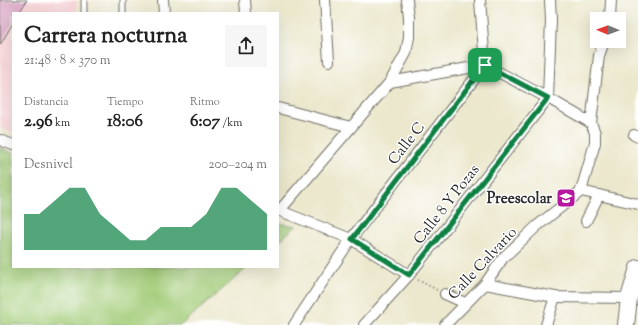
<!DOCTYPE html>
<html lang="es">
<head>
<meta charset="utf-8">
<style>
	:root { --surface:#fff; --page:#f6f6f6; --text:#222; --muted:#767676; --accent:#0b8043 }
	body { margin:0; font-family:"Sorts Mill Goudy",serif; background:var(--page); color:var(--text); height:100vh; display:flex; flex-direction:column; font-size:15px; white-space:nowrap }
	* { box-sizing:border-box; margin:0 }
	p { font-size:13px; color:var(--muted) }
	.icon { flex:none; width:22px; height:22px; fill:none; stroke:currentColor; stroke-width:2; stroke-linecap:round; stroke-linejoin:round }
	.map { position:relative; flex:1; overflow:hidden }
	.drawer { position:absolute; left:12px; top:12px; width:267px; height:256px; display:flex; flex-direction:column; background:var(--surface); border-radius:0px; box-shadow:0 4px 16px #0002 }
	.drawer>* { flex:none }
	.needle { width:26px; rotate:271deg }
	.controls { position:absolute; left:590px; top:12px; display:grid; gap:8px }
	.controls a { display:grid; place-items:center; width:36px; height:36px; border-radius:0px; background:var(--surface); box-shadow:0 4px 16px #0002; font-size:20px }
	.pin { position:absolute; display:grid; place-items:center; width:34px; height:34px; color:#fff; margin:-17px; border-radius:8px; box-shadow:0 2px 6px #0006 }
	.round { display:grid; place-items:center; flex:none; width:42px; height:42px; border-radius:0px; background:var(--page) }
	.overview { display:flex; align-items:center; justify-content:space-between; height:68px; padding:0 12px }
	h1 { font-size:22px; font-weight:800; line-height:30px }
	.figures { display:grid; grid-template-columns:repeat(3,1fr); gap:6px; height:68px; padding:4px 12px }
	.figures div { display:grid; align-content:center }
	.figures b { font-size:17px; font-weight:800 }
	.figures small { font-size:11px; font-weight:400 }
	.figures p { font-size:11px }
	.chart { height:112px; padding:8px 12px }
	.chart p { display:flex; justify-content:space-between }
	.chart svg { width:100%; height:72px; margin-top:4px; fill:var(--accent); opacity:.7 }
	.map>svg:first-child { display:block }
	.built { fill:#f7cfd3 }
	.green { fill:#a3cc78; stroke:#677c52 }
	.building { fill:#d59cbd }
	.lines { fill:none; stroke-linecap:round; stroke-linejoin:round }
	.service-casing { stroke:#6f6d64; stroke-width:7 }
	.minor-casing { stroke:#6f6d64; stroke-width:12 }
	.primary-casing { stroke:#6f6d64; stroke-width:18 }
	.path { stroke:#6f6d64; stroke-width:2; stroke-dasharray:1 3; stroke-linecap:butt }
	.service { stroke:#fff; stroke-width:5 }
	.minor { stroke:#fff; stroke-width:10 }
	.primary { stroke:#fff; stroke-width:16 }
	.route-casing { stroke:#fff; stroke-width:8 }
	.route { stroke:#0b8043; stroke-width:5 }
	.labels { text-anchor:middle; stroke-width:3; stroke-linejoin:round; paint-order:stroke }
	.street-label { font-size:15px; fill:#2b2b2b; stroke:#fff }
	.poi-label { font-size:15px; font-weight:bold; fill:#2b2b2b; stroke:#fff; text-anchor:end }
</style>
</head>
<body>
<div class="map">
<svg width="638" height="325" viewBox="0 0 638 325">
	<rect width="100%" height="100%" fill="#fff"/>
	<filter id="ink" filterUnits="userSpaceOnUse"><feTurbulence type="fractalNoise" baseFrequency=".025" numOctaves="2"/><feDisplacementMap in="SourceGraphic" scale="8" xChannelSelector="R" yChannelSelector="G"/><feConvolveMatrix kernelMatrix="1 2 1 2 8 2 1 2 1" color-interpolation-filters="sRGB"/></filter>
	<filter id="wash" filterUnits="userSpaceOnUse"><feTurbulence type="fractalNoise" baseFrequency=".012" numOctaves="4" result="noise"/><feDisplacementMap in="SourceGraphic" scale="16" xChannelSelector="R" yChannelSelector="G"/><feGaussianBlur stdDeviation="0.9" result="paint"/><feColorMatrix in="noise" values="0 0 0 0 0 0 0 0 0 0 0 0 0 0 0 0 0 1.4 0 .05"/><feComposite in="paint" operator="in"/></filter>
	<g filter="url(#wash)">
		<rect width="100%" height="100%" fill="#ece8cd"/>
		<path class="built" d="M0 0H76L77 6 76 13H13V133L0 128Z"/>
		<g class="green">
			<path d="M0 148 13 153V267H248L181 325H0Z"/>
			<path d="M278 223 296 226 278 242Z"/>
		</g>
		<g id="blocks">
			<path class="building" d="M0 0H27L19 13H13V23L0 45Z"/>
		</g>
	</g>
	<g filter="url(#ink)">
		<use href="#blocks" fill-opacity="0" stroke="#6f6d64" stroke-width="1"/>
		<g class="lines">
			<g class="service-casing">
				<g id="service">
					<path d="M84 0V13"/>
					<path d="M123 13V0"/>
				</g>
			</g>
			<g class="minor-casing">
				<g id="minor">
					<path d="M163 0 164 13"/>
					<path d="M245 0 246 13"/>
					<path d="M325 0 329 61"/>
					<path d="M610 19 611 0"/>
					<path d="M390 82 485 65 548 98 591 123"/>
					<path d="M278 108 351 127"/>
					<path d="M634 135 638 137"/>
					<path d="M0 140 13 145"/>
					<path d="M581 191 638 204"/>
					<path d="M278 210 351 239 409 275"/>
					<path d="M280 210 390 82 406 53 409 37V17L407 0"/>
					<path d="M586 221 599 195"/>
					<path d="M485 284 555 297 629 298"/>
					<path d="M445 294 465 303"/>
					<path d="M294 325 351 239 485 65 480 0"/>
					<path d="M364 325 409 275 548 98 551 20 550 0"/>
					<path d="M445 325 485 284 503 258 537 226 581 191 595 143V133L591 123 599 56 604 41"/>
					<path d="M546 325 555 297"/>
				</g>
			</g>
			<g class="primary-casing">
				<path id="primary" d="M626 325 629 298 638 268"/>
			</g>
			<path class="path" d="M418 280 437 290"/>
			<use href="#service" class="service"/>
			<use href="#minor" class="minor"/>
			<use href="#primary" class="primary"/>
		</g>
	</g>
	<g class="lines" filter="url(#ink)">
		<g class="route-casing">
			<path id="route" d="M485 65 548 98 409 275 352 239Z"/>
		</g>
		<use href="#route" class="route"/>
	</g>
	<defs>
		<g id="school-square" transform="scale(1)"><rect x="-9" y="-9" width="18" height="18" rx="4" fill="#b5179e" stroke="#fff"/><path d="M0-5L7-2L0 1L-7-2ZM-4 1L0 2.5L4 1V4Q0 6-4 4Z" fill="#fff"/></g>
	</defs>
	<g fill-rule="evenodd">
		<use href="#school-square" x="566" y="198"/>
	</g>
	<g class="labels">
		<g class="street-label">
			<text transform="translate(406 143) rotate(-52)" y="5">Calle C</text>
			<text transform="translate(446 204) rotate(-52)" y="5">Calle 8 Y Pozas</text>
			<text transform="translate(482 263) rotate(-47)" y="5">Calle Calvario</text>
		</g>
		<g class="poi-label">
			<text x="552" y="203">Preescolar</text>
		</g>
	</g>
</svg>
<div class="controls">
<a><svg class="needle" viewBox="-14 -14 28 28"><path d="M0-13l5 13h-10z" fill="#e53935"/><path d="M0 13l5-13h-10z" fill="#767676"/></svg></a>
</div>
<div class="pin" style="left:485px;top:65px;background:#1e9e55"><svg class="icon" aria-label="arrive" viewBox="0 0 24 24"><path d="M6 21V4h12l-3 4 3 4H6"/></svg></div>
<section class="drawer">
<div class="overview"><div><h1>Carrera nocturna</h1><p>21:48 · 8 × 370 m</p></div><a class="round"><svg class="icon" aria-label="share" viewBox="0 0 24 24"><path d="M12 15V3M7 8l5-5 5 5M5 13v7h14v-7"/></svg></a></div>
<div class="figures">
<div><p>Distancia</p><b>2.96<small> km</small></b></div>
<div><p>Tiempo</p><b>18:06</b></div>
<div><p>Ritmo</p><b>6:07<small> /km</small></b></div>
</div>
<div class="chart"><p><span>Desnivel</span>200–204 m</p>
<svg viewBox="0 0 160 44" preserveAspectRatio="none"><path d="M0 44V22L10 22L20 14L30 6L40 6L50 22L60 30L70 38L80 38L90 30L100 30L110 30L120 22L130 6L140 6L150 14L160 22V44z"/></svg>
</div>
</section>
</div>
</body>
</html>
